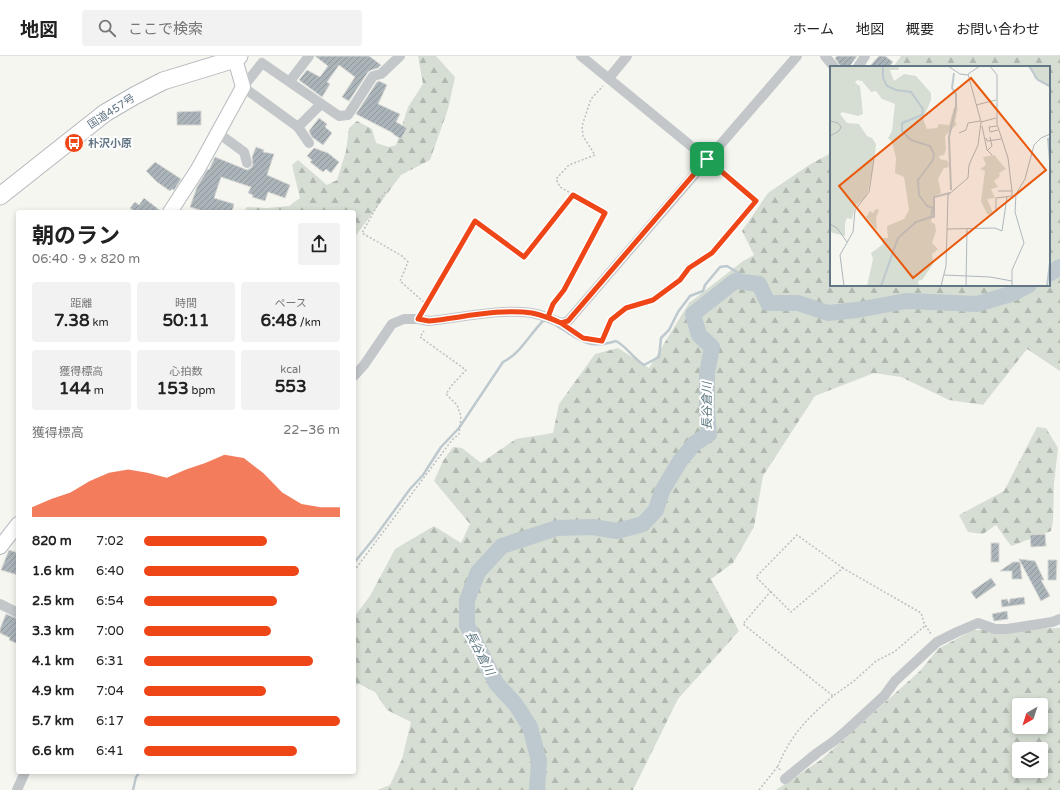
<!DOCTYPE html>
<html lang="ja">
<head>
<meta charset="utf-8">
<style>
	:root { --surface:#fff; --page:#f2f2f2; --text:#222; --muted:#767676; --line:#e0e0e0; --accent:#ef4618 }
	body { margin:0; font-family:"Varela Round","Noto Sans JP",sans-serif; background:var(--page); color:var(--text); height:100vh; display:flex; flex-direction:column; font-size:15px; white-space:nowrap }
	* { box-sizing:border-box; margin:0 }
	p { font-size:13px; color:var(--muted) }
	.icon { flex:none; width:22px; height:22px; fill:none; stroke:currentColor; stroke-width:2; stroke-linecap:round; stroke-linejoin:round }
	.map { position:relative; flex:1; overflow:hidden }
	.side { position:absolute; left:16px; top:154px; width:340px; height:564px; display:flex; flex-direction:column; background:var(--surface); border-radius:4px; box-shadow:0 2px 6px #0003 }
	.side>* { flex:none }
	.needle { width:26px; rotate:219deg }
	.buttons { position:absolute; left:1012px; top:642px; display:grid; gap:8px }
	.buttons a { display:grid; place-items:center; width:36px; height:36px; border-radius:4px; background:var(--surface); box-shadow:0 2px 6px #0003; font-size:20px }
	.pin { position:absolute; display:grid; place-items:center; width:34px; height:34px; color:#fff; margin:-17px; border-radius:8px; box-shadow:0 2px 6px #0006 }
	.round { display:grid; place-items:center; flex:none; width:42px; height:42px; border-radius:4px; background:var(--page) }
	.overview { display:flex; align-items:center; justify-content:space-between; height:68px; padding:0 16px }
	h1 { font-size:22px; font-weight:700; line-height:30px }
	.figures { display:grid; grid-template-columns:repeat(3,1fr); gap:6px; height:68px; padding:4px 16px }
	.figures div { display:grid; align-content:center; border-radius:4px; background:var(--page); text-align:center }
	.figures b { font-size:17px; font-weight:700 }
	.figures small { font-size:11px; font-weight:400 }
	.figures p { font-size:11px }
	.chart { height:112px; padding:8px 16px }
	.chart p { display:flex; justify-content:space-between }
	.chart svg { width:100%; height:72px; margin-top:4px; fill:var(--accent); opacity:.7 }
	ul { padding:0 16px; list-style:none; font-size:13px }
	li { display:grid; grid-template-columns:64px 48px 1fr; align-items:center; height:30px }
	li i { height:10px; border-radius:5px; background:var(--accent) }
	header { display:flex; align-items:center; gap:24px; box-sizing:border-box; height:56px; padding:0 20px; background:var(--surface); border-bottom:1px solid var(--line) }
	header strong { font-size:19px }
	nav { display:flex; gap:22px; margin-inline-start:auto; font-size:14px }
	.search { width:280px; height:36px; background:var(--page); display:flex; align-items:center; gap:10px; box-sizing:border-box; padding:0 14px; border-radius:4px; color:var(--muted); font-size:15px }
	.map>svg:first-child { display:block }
	.forest { fill:url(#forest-firs); fill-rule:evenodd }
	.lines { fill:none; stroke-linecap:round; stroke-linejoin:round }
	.stream { stroke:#bdc9ce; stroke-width:2.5 }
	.river { stroke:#bdc9ce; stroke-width:16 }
	.building { fill:url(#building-hatch); stroke:#d7d7d4 }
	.secondary-casing { stroke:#b5bbbf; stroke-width:16 }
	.highway-casing { stroke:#b5b9bc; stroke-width:19 }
	.path { stroke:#bcbfc1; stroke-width:1.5; stroke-dasharray:2 2; stroke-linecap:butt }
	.street { stroke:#c3c7ca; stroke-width:10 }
	.secondary { stroke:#fff; stroke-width:14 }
	.highway { stroke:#fff; stroke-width:17 }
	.route-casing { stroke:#fff; stroke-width:8 }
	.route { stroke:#ef4618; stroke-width:5 }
	.labels { text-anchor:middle; stroke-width:4; stroke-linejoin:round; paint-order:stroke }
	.street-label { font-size:11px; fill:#627685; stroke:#fff }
	.poi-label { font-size:11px; font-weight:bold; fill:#627685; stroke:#fff; text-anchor:start }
	.water-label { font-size:12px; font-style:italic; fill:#5e7982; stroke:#fff }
	.inset-river { fill:none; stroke:#bdc9ce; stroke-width:2 }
	.inset-road { fill:none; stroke:#aeb7bc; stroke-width:1 }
	.view { fill:#e8590c; fill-opacity:0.15; stroke:#e8590c; stroke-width:2 }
	.inset-edge { fill:none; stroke:#627685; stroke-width:2 }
</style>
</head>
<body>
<header>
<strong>地図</strong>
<div class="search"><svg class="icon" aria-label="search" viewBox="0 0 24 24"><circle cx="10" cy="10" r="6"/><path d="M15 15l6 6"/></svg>ここで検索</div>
<nav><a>ホーム</a><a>地図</a><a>概要</a><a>お問い合わせ</a></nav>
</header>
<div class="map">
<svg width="1060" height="734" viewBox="0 0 1060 734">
	<defs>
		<pattern id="forest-firs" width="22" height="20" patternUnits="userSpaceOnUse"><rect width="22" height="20" fill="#d6ddd2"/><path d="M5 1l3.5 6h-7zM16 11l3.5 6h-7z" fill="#b1b8b0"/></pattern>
		<pattern id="building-hatch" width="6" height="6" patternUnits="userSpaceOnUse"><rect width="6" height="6" fill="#abb4b9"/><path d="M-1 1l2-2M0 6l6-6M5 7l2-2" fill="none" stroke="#8f979c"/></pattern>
	</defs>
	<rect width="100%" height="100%" fill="#f6f6f1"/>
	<g class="forest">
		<path d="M418 0H436L455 21 448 53 430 104 401 119 354 182V156H244L247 151 267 152 289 150 300 142 292 109 298 104 327 129 337 124 346 95 349 72 357 65 372 73 376 87 389 91 396 89 408 51 423 28Z"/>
		<path d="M901 0H1060V315L1027 293 983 349 949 344 901 321 874 317 815 340 763 420 754 471 733 507 711 523 739 575 678 643 633 734H377L390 729 402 703 411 666 387 654 375 636 359 628 354 630V561L370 540 395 493 434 470 461 487 470 468 434 425 443 405 453 391 462 392 481 407 516 383 553 377 559 348 595 298 618 292 649 312 689 247 743 205 754 199 742 175 768 137 809 109 831 97V229H1049V11H893Z"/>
		<path d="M1037 371 1046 372 1058 392 1054 428 1053 465 1051 475 1011 490 996 469 983 478 968 476 959 459 1004 435Z"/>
		<path d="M1060 572V734H776L822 703 921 614 938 593 973 574ZM1019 649H1041V671H1019ZM1019 693H1041V715H1019Z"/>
	</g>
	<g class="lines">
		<g class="stream">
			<path d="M557 270C581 284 587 294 616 285 627 291 633 302 644 309L659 301 661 282 669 274 678 256 690 240 703 235 705 229 720 211 727 210 740 218 753 227"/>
			<path d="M354 507 375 481 410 433 423 419 441 391 459 372 503 306C521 297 529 279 543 265H545"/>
			<path d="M133 734 136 721 140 716"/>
		</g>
		<g class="river">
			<path d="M1049 218 1060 211"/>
			<path d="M537 734 539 705 530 671 516 649 496 627 467 569V544L478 516 502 490 557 472 593 471 617 475 643 468 656 454 662 435 680 405 694 388 709 378 707 355V317L712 291 699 279 693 258 735 225 759 228 768 247H798L828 257 857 254 906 245 977 248 1014 237 1029 229"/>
		</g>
	</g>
	<g class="building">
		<path d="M315 0H369L381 9 378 12 371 14 368 16 349 45 342 41 355 21 339 9 327 26 330 28 322 41 299 24 307 14 320 21 328 10Z"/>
		<path d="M837 0H857L849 11H841L835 2Z"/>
		<path d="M879 0H885L893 6 889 11H869Z"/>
		<path d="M379 25 387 29 378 48 400 58 396 66 407 72 401 83 393 78V77L356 58 377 26Z"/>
		<path d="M201 55V69H177V56Z"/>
		<path d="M319 62 327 68 325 71 332 77 323 89 312 81 309 75Z"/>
		<path d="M256 91 264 94 263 96 274 98 267 119 290 129 285 142 268 136 265 145 252 141 253 139 248 137 251 131 221 121 214 142 234 148 232 156H206L190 151 197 131 208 113 209 114 215 101 247 114 251 112 253 109 252 101Z"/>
		<path d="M314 92 328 97 339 106 331 117 326 113 323 116 310 106 312 104 307 100Z"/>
		<path d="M155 106 181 123 174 134 172 133 170 135 157 126 146 115Z"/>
		<path d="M144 142 162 156H133L134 155 130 152 135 146 139 149Z"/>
		<path d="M1045 478 1046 490 1031 491 1030 479Z"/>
		<rect x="991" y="487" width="8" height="19"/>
		<path d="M9 494 18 497V519L1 514Z"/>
		<path d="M1019 503 1035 505 1044 524H1041L1050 540 1041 545Z"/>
		<path d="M1048 504H1057L1056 524H1048Z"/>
		<path d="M1013 506H1020L1022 523H1012V515H1000Z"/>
		<path d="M991 522 996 529 976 543 971 536Z"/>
		<path d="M1024 541 1025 548 1002 551 1001 544 1007 543 1009 547 1010 543Z"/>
		<path d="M1007 555 1008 563 994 565 992 558Z"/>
		<path d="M6 558 18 563V588L9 584 10 582 0 577V573Z"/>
	</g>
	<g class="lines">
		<g class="secondary-casing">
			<g id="secondary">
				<path d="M170 156 198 113 243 31 235 3"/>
				<path d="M0 491 18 468"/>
			</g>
		</g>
		<g class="highway-casing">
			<path id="highway" d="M0 140 105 57 134 40 163 25 235 3 239 0"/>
		</g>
		<g class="path">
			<path d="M385 136 362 177 402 200 408 206 400 225 426 248"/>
			<path d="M551 253 553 248 564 234 605 157 560 131 556 123 569 109 595 99 583 80 582 70 591 43 603 30"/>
			<path d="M423 254 475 165 524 201 573 139"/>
			<path d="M571 274 583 282 602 285 611 264 626 252 653 244 680 224 689 212 713 197 756 145 714 109"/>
			<path d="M843 512 797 479 756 521 791 556 843 512 921 557 924 567 931 578"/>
			<path d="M354 515 452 384 459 378 461 360 457 349 446 338 452 329 466 314 420 281 424 275"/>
			<path d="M771 535 743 568 833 640 854 625 876 605 894 596 926 569"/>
			<path d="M780 714 778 710C791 678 808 662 833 640"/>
			<path d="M759 734 778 710"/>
		</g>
		<g class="street">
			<path d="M581 0 707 103"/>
			<path d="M825 0 834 11"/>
			<path d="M858 11 865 0"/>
			<path d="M609 22 627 0"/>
			<path d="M290 25 309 0"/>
			<path d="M298 71 321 48"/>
			<path d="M218 77 244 96 247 107"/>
			<path d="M309 87 298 71 243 31 262 7 339 60 348 59 373 20 381 18 400 0"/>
			<path d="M354 320 364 309 392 268 404 263H418L429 265C460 262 501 252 532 257 542 259 552 263 561 267L568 265 797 0"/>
			<path d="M0 548 18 557"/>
			<path d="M785 723 817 697 834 685 847 674 884 640 895 625 937 586 957 576 978 567 995 573H1007L1052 566 1060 563"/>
			<path d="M17 734 25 716"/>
		</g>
		<use href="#secondary" class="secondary"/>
		<use href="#highway" class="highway"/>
	</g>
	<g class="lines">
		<g class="route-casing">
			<path id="route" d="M707 103 568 265 561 267C552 263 542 259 532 257 501 252 460 262 429 265L418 263 475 165 524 201 573 139 605 157 564 234 553 248 548 261 561 267 583 282 602 285 611 264 626 252 653 244 680 224 689 212 712 197 756 145 707 103"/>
		</g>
		<use href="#route" class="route"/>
	</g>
	<defs>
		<g id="bus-disc" transform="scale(1)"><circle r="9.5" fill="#ef4618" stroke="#fff"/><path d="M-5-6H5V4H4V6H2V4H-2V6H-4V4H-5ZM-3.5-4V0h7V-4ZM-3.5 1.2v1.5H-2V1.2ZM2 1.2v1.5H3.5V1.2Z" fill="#fff"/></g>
	</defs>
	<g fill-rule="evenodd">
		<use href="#bus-disc" x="74" y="87"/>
	</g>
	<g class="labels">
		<g class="street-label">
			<text transform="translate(111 55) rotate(-33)" y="4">国道457号</text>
		</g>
		<g class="poi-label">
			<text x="88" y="91">朴沢小原</text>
		</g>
		<g class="water-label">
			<text transform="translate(707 350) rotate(-90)" y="4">長谷倉川</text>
			<text transform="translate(480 597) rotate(63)" y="4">長谷倉川</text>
		</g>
	</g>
	<g transform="translate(830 10)">
		<rect width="220" height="220" fill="#f6f6f1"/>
		<path d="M0 0H68L69 4H60L64 15 74 8 86 10 101 27V34L93 53 97 63 107 62 109 58 119 59 124 42 128 41 125 56 127 58 115 70 116 83 114 89 109 90 110 93 118 95 119 101 114 102 108 113 111 127 103 131 104 143 101 156 105 158 106 165 102 177 108 183 102 188 103 198 92 214 88 215 89 220H37L43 193 41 187 53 178 51 172H58L57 160 74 153 79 144 74 111 65 107 66 92 62 76 58 72 62 65 65 38 52 33 46 25 41 26 32 15 27 14 25 17 30 20 33 48 28 50 12 46 10 48 17 57 29 58 37 70 42 72 46 78 45 89 38 125 36 131 25 140 22 153 17 152 15 157V170L0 166ZM198 0H220V22L204 12 203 5ZM164 89 176 103 169 107 170 110 164 115 168 121 161 123 165 132 157 133 164 149 157 148 151 135 155 105 150 103 156 99 153 91ZM46 143 49 144 46 152 47 164 36 151 40 145 43 147Z" fill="#d6ddd2"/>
		<path class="inset-river" d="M199 0 208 14 220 20M218 72 220 95M121 124 119 71 126 40V28L122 22 124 7M98 152 104 151V131L120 127M51 220 68 172 86 156 101 151 103 142 97 140 89 129 88 114 103 94 104 88 100 80 81 74 72 65V57L92 49 93 43 81 26 66 24 57 20 53 12V0M217 220 220 197"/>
		<path class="inset-road" d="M118 0 130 8 138 9M160 0 167 9V58L178 92 182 125V130L166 132V146M146 39 166 34M0 55 8 57 11 61 9 65 0 70M151 56 166 52M152 60 157 84 162 89M167 60 159 61 160 66 168 64M129 67 136 64 138 57 150 55M156 72 157 75 171 73M157 85 162 80 160 71M168 125H182M0 158 7 162 17 176M117 163 165 162 172 165 177 131M114 209 160 211 182 215M14 220 10 189 23 166 25 144 39 126 44 93M111 220 116 200 118 129 138 112 139 99 148 79 151 56 138 8 150 0M136 220 137 163M182 220V204L194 177 185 146 186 128 195 113 204 79 211 72 220 68"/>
		<path class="view" d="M141 12 216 104 83 212 9 120Z"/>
		<rect width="220" height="220" class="inset-edge"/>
	</g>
</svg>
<div class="buttons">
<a><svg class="needle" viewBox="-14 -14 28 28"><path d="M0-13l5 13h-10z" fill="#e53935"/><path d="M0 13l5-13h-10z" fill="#767676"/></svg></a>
<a><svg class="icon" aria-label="layers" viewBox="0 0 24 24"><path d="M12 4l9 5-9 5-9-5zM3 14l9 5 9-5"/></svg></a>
</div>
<div class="pin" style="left:707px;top:103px;background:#1e9e55"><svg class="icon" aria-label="arrive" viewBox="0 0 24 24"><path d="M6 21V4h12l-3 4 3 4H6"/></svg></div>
<section class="side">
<div class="overview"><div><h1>朝のラン</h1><p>06:40 · 9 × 820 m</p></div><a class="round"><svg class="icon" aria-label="share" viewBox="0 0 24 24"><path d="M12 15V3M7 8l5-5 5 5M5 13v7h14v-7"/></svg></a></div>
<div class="figures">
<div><p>距離</p><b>7.38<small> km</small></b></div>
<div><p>時間</p><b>50:11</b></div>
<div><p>ペース</p><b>6:48<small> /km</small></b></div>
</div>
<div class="figures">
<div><p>獲得標高</p><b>144<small> m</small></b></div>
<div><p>心拍数</p><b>153<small> bpm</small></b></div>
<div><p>kcal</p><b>553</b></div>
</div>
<div class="chart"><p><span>獲得標高</span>22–36 m</p>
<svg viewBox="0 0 160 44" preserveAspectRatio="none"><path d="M0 44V38L10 33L20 29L30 22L40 17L50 15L60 17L70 20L80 15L90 11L100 6L110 8L120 17L130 29L140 36L150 38L160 38V44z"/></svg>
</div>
<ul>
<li><b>820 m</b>7:02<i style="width:63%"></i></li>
<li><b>1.6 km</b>6:40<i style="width:79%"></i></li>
<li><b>2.5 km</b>6:54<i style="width:68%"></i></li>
<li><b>3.3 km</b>7:00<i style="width:65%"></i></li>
<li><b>4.1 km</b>6:31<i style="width:86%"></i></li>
<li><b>4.9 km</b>7:04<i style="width:62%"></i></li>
<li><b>5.7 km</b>6:17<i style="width:100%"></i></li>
<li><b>6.6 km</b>6:41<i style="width:78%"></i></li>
</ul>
</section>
</div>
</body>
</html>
